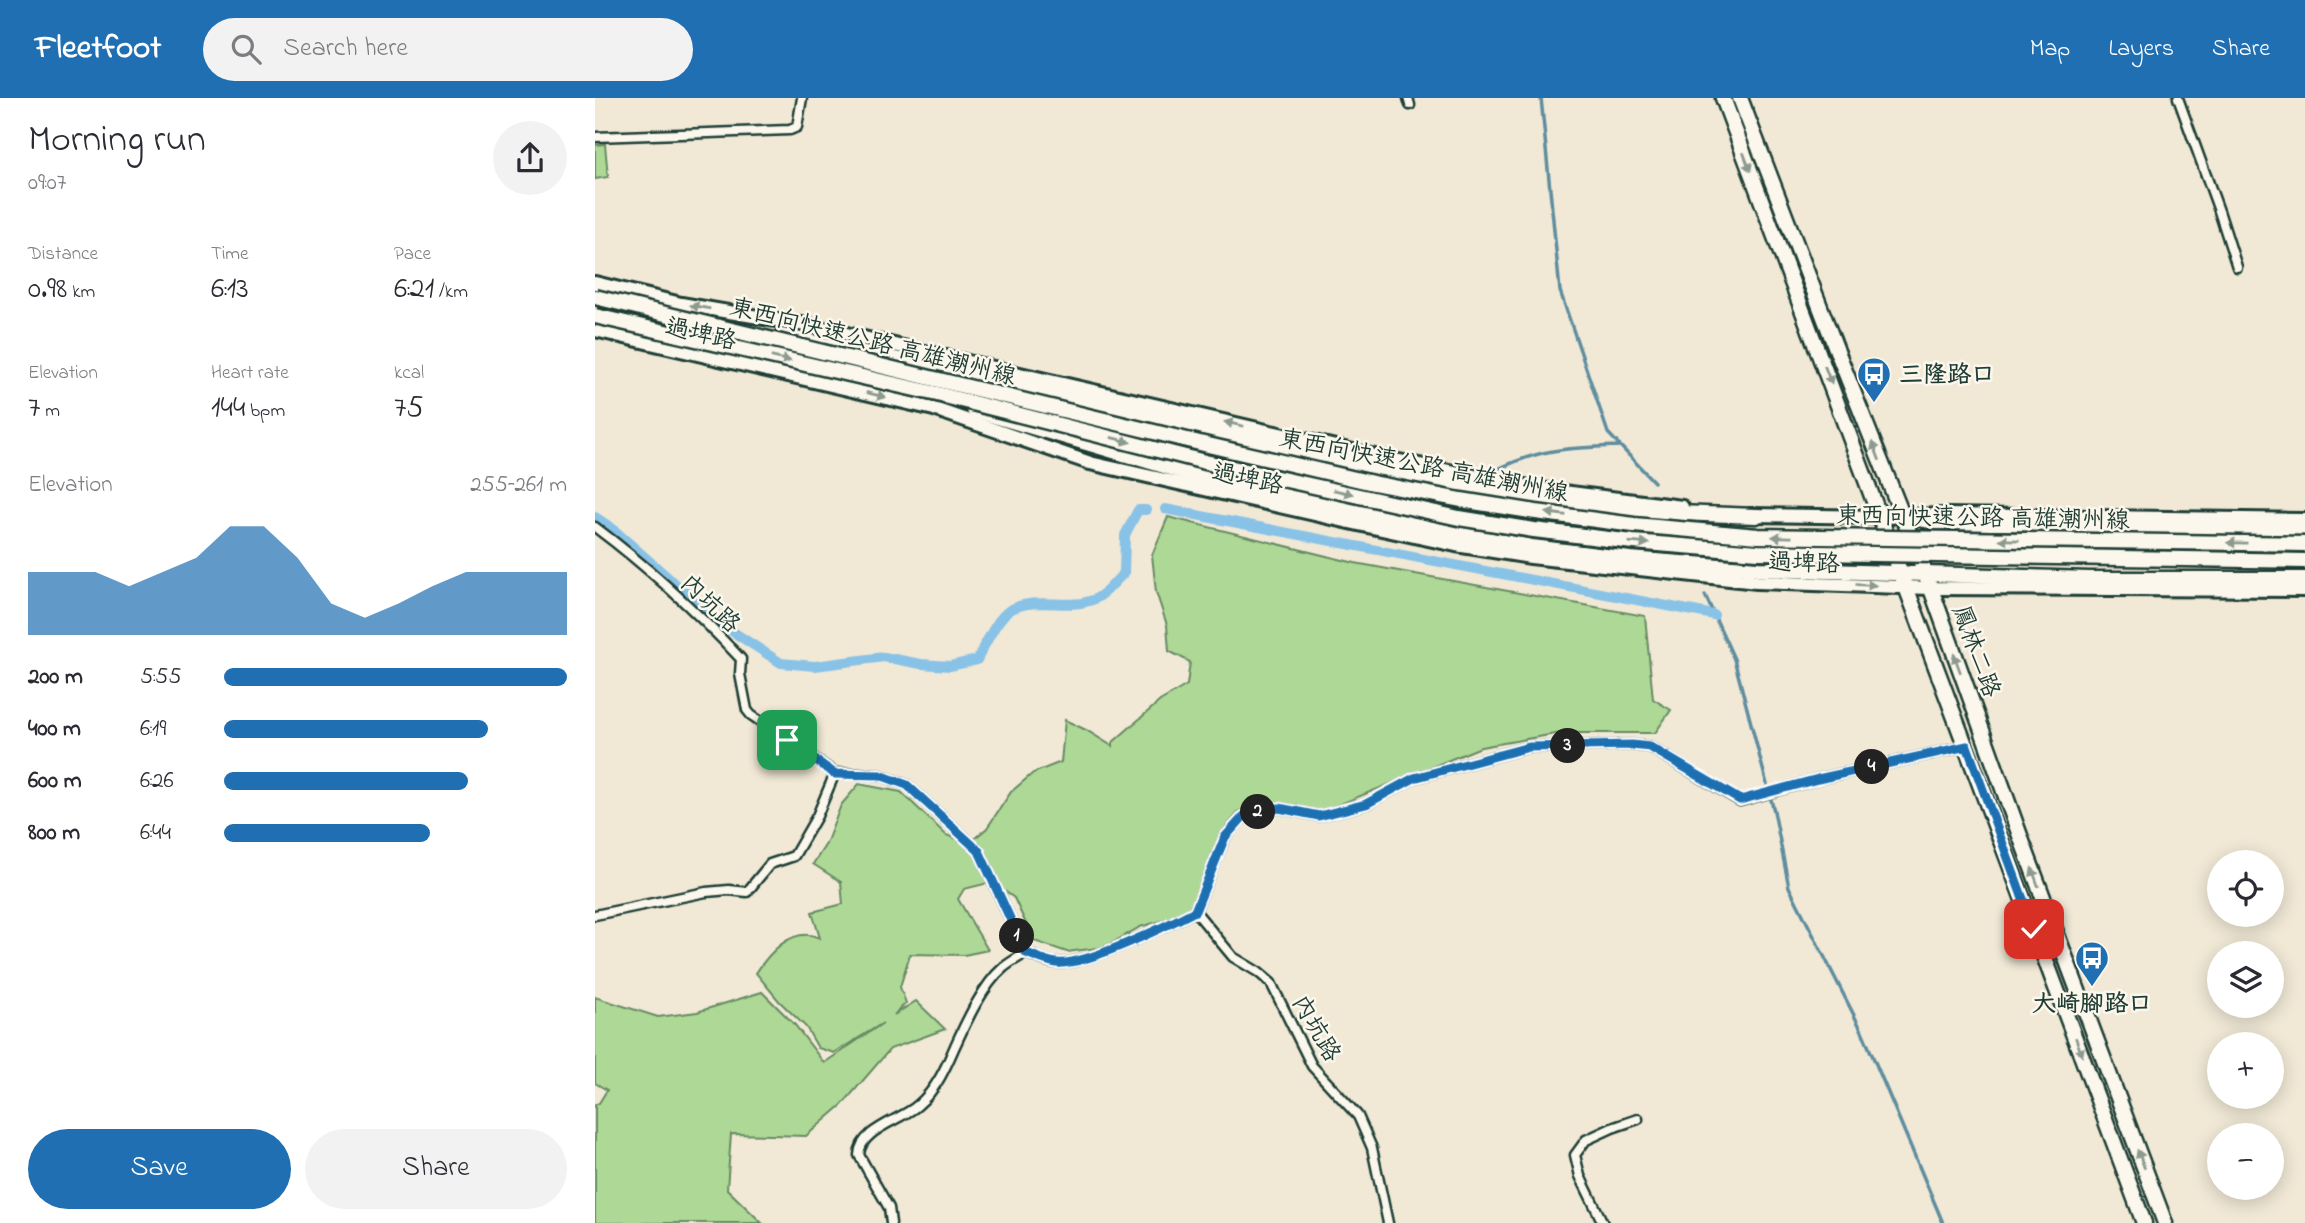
<!DOCTYPE html>
<html lang="en">
<head>
<meta charset="utf-8">
<style>
	:root { --surface:#fff; --page:#f2f2f3; --text:#2b2b33; --muted:#7c7c81; --accent:#1f6fb2 }
	body { margin:0; font-family:"Indie Flower","LXGW WenKai TC",sans-serif; background:var(--page); color:var(--text); height:100vh; display:flex; flex-direction:column; font-size:26px; white-space:nowrap }
	* { box-sizing:border-box; margin:0 }
	p { font-size:23px; color:var(--muted) }
	.icon { flex:none; width:38px; height:38px; fill:none; stroke:currentColor; stroke-width:2; stroke-linecap:round; stroke-linejoin:round }
	.map { position:relative; flex:1; overflow:hidden }
	.panel { display:flex; flex-direction:column; background:var(--surface); width:595px }
	.panel>* { flex:none }
	.controls { position:absolute; left:1612px; top:752px; display:grid; gap:14px }
	.controls a { display:grid; place-items:center; width:77px; height:77px; border-radius:50%; background:var(--surface); box-shadow:0 4px 18px #0003; font-size:35px }
	.pin { position:absolute; display:grid; place-items:center; width:60px; height:60px; color:#fff; margin:-30px; border-radius:14px; box-shadow:0 4px 10px #0006 }
	.km { position:absolute; width:35px; height:35px; margin:-18px; border-radius:50%; background:#222; color:#fff; font-size:19px; line-height:35px; text-align:center }
	.round { display:grid; place-items:center; flex:none; width:74px; height:74px; border-radius:37px; background:var(--page) }
	.summary { display:flex; align-items:center; justify-content:space-between; height:119px; padding:0 28px }
	h1 { font-size:38px; font-weight:600; line-height:52px }
	.metrics { display:grid; grid-template-columns:repeat(3,1fr); gap:10px; height:119px; padding:7px 28px }
	.metrics div { display:grid; align-content:center }
	.metrics b { font-size:30px; font-weight:600 }
	.metrics small { font-size:19px; font-weight:400 }
	.metrics p { font-size:19px }
	.chart { height:196px; padding:14px 28px }
	.chart p { display:flex; justify-content:space-between }
	.chart svg { width:100%; height:126px; margin-top:7px; fill:var(--accent); opacity:.7 }
	.primary-button { display:flex; gap:14px; margin-top:auto; padding:14px 28px }
	.primary-button a { flex:1; height:80px; border-radius:42px; background:var(--accent); color:#fff; font-size:28px; font-weight:600; line-height:80px; text-align:center }
	.primary-button a+a { background:var(--page); color:var(--text) }
	ul { padding:0 28px; list-style:none; font-size:23px }
	li { display:grid; grid-template-columns:112px 84px 1fr; align-items:center; height:52px }
	li i { height:18px; border-radius:9px; background:var(--accent) }
	header { display:flex; align-items:center; gap:42px; box-sizing:border-box; height:98px; padding:0 35px; background:var(--accent); color:#fff }
	header strong { font-size:33px }
	nav { display:flex; gap:38px; margin-inline-start:auto; font-size:24px }
	.search { width:490px; height:63px; background:var(--page); display:flex; align-items:center; gap:18px; box-sizing:border-box; padding:0 24px; border-radius:38px; color:var(--muted); font-size:26px }
	main { display:flex; flex:1; min-height:0 }
	.map>svg:first-child { display:block }
	.green { fill:#aed895; stroke:#668a64; stroke-width:2 }
	.lines { fill:none; stroke-linecap:round; stroke-linejoin:round }
	.stream { stroke:#5f8d9f; stroke-width:3.5 }
	.canal { stroke:#89c2e7; stroke-width:10 }
	.minor-casing { stroke:#1f3d34; stroke-width:13 }
	.secondary-casing { stroke:#1f3d34; stroke-width:18 }
	.primary-casing { stroke:#1f3d34; stroke-width:19 }
	.trunk-casing { stroke:#1f3d34; stroke-width:19 }
	.minor { stroke:#fbf7ec; stroke-width:8 }
	.secondary { stroke:#fbf7ec; stroke-width:12 }
	.primary { stroke:#fbf7ec; stroke-width:14 }
	.trunk { stroke:#fbf7ec; stroke-width:14 }
	.trunk-bridge-casing { stroke:#1f3d34; stroke-width:19; stroke-linecap:butt }
	.trunk-bridge { stroke:#fbf7ec; stroke-width:14 }
	.oneway { fill:#8d9a90 }
	.route-casing { stroke:#fff; stroke-width:14 }
	.route { stroke:#1f6fb2; stroke-width:9 }
	.labels { text-anchor:middle; stroke-width:5; stroke-linejoin:round; paint-order:stroke }
	.street-label { font-size:24px; fill:#1f3d34; stroke:#fbf7ec }
	.poi-label { font-size:24px; font-weight:bold; fill:#1f3d34; stroke:#fbf7ec; text-anchor:start }
</style>
</head>
<body>
<header>
<strong>Fleetfoot</strong>
<div class="search"><svg class="icon" aria-label="search" viewBox="0 0 24 24"><circle cx="10" cy="10" r="6"/><path d="M15 15l6 6"/></svg>Search here</div>
<nav><a>Map</a><a>Layers</a><a>Share</a></nav>
</header>
<main>
<section class="panel">
<div class="summary"><div><h1>Morning run</h1><p>09:07</p></div><a class="round"><svg class="icon" aria-label="share" viewBox="0 0 24 24"><path d="M12 15V3M7 8l5-5 5 5M5 13v7h14v-7"/></svg></a></div>
<div class="metrics">
<div><p>Distance</p><b>0.98<small> km</small></b></div>
<div><p>Time</p><b>6:13</b></div>
<div><p>Pace</p><b>6:21<small> /km</small></b></div>
</div>
<div class="metrics">
<div><p>Elevation</p><b>7<small> m</small></b></div>
<div><p>Heart rate</p><b>144<small> bpm</small></b></div>
<div><p>kcal</p><b>75</b></div>
</div>
<div class="chart"><p><span>Elevation</span>255–261 m</p>
<svg viewBox="0 0 160 44" preserveAspectRatio="none"><path d="M0 44V22L10 22L20 22L30 27L40 22L50 17L60 6L70 6L80 17L90 33L100 38L110 33L120 27L130 22L140 22L150 22L160 22V44z"/></svg>
</div>
<ul>
<li><b>200 m</b>5:55<i style="width:100%"></i></li>
<li><b>400 m</b>6:19<i style="width:77%"></i></li>
<li><b>600 m</b>6:26<i style="width:71%"></i></li>
<li><b>800 m</b>6:44<i style="width:60%"></i></li>
</ul>
<div class="primary-button"><a>Save</a><a>Share</a></div>
</section>
<div class="map">
<svg width="1710" height="1125" viewBox="0 0 1710 1125">
	<rect width="100%" height="100%" fill="#f1e9d6"/>
	<filter id="ink" filterUnits="userSpaceOnUse"><feTurbulence type="fractalNoise" baseFrequency=".0143" numOctaves="2"/><feDisplacementMap in="SourceGraphic" scale="14" xChannelSelector="R" yChannelSelector="G"/><feConvolveMatrix kernelMatrix="1 2 1 2 8 2 1 2 1" color-interpolation-filters="sRGB"/></filter>
	<g filter="url(#ink)">
		<g class="green">
			<path d="M10 46 13 79 0 81V47Z"/>
			<path d="M573 419 760 465 1050 518 1058 601 1076 612 1060 635H966L886 649 726 714C713 711 698 706 684 708 636 716 616 776 598 814L545 829 510 849 472 854 439 843 419 800 397 784 369 791 363 801 393 852 369 857 315 856 305 889 311 905 299 917 321 903 350 931 295 951 247 1007 211 1038 136 1036 132 1091 167 1125H0V1007L4 1005 12 992 0 985V899L63 919 102 914 167 894 200 927 229 965 288 925 239 955 223 950 211 929 184 903 161 875C174 855 198 827 225 840L217 814 248 806 246 784 218 766 231 746 246 707 264 686 306 694 351 737 374 745 392 730 416 694 438 675 466 664 470 622 491 632 517 648V645L565 603 592 587 595 564 574 553 572 527 561 494 557 457Z"/>
		</g>
		<g class="lines">
			<g class="stream">
				<path d="M946 0 965 193 1013 335 1059 384"/>
				<path d="M901 372C946 350 975 350 1024 348"/>
				<path d="M1110 497 1139 561 1179 713 1194 789 1267 933 1348 1125"/>
			</g>
			<g class="canal">
				<path d="M570 411 1119 517"/>
				<path d="M0 419 18 431 126 526 186 565 220 568 289 559 326 566 355 568 382 562C389 549 402 519 415 512 442 497 473 513 500 501 511 496 520 483 529 475L530 437 543 412H551"/>
			</g>
			<g class="minor-casing">
				<g id="minor">
					<path d="M813 0 815 7"/>
					<path d="M1583 0 1624 113 1642 169"/>
					<path d="M0 39 195 32 202 29 207 0"/>
					<path d="M0 429C52 468 101 513 146 561L145 576 152 612 156 617 240 675 285 677 312 687 384 753 431 855"/>
					<path d="M600 813 638 859 663 874 676 885 717 968 763 1018 777 1050 793 1125"/>
					<path d="M0 817 111 794 134 792 152 794 175 766 199 758 222 718 240 675"/>
					<path d="M431 855C440 858 452 865 462 865 490 868 573 827 600 813L630 739 648 718 684 710 724 718 771 706 819 680 934 649 1036 647 1055 649 1145 703 1223 681 1372 648"/>
					<path d="M296 1125 294 1110 264 1057C265 1031 307 1022 323 1007 341 992 351 969 360 948 371 924 388 887 408 870 415 864 423 860 431 855"/>
					<path d="M1008 1125 985 1078 980 1057 991 1042 1017 1030 1043 1021"/>
				</g>
			</g>
			<g class="secondary-casing">
				<g id="secondary">
					<path d="M0 185 86 206 217 228 784 359 944 391 1087 409"/>
					<path d="M0 232 339 311 495 365 768 427 861 447 936 459 1162 484 1335 490 1710 492"/>
					<path d="M1154 417 1286 419 1349 417 1710 422"/>
				</g>
			</g>
			<g class="primary-casing">
				<g id="primary">
					<path d="M1128 0C1270 375 1410 750 1549 1125"/>
					<path d="M1145 0 1242 253 1331 477 1428 746 1570 1125"/>
				</g>
			</g>
			<g class="trunk-casing">
				<g id="trunk">
					<path d="M187 238 349 271 781 371 869 388 1058 414 1161 418"/>
					<path d="M379 312 607 379 862 436 937 449 1035 461 1163 471 1494 481H1710"/>
					<path d="M1307 418 1342 424 1710 431"/>
				</g>
			</g>
			<use href="#minor" class="minor"/>
			<use href="#secondary" class="secondary"/>
			<use href="#primary" class="primary"/>
			<use href="#trunk" class="trunk"/>
			<g class="trunk-bridge-casing">
				<g id="trunk-bridge">
					<path d="M0 199 613 347 778 385 866 402 941 414 1039 427 1163 438 1710 446"/>
					<path d="M0 218 342 296 610 364 864 420 939 432 1038 444 1163 454 1710 463"/>
				</g>
			</g>
			<use href="#trunk-bridge" class="trunk-bridge"/>
		</g>
		<defs><path id="oneway-solid" d="M-6-.8H1V-3.2L6.5 0L1 3.2V.8H-6Z" transform="scale(1.75)"/></defs>
		<g class="oneway">
			<use href="#oneway-solid" transform="translate(1152 64) rotate(69)"/>
			<use href="#oneway-solid" transform="translate(105 209) rotate(-170)"/>
			<use href="#oneway-solid" transform="translate(186 261) rotate(13)"/>
			<use href="#oneway-solid" transform="translate(1233 277) rotate(69)"/>
			<use href="#oneway-solid" transform="translate(281 297) rotate(14)"/>
			<use href="#oneway-solid" transform="translate(639 326) rotate(-167)"/>
			<use href="#oneway-solid" transform="translate(526 342) rotate(14)"/>
			<use href="#oneway-solid" transform="translate(1281 353) rotate(-111)"/>
			<use href="#oneway-solid" transform="translate(748 394) rotate(13)"/>
			<use href="#oneway-solid" transform="translate(961 416) rotate(-172)"/>
			<use href="#oneway-solid" transform="translate(1187 439) rotate(-179)"/>
			<use href="#oneway-solid" transform="translate(1414 442) rotate(-179)"/>
			<use href="#oneway-solid" transform="translate(1044 445) rotate(5)"/>
			<use href="#oneway-solid" transform="translate(1642 445) rotate(-179)"/>
			<use href="#oneway-solid" transform="translate(1271 487) rotate(2)"/>
			<use href="#oneway-solid" transform="translate(1362 565) rotate(-110)"/>
			<use href="#oneway-solid" transform="translate(1440 779) rotate(-110)"/>
			<use href="#oneway-solid" transform="translate(1484 949) rotate(70)"/>
			<use href="#oneway-solid" transform="translate(1546 1061) rotate(-111)"/>
		</g>
	</g>
	<g class="lines" filter="url(#ink)">
		<g class="route-casing">
			<path id="route" d="M192 642 240 676 285 677 312 687 384 753 431 855C440 858 452 864 462 865 491 868 573 827 600 813L630 739 649 718 684 710 724 718 771 706 819 680 934 649 1037 647 1055 649 1145 702 1223 681 1372 648 1439 831"/>
		</g>
		<use href="#route" class="route"/>
	</g>
	<defs>
		<g id="bus-pin" transform="scale(1.75)"><path d="M0 17L-7.5 6A9.5 9.5 0 1 1 7.5 6Z" fill="#1f6fb2" stroke="#fbf7ec"/><path d="M-5-6H5V4H4V6H2V4H-2V6H-4V4H-5ZM-3.5-4V0h7V-4ZM-3.5 1.2v1.5H-2V1.2ZM2 1.2v1.5H3.5V1.2Z" fill="#fff"/></g>
	</defs>
	<g fill-rule="evenodd">
		<use href="#bus-pin" x="1279" y="276"/>
		<use href="#bus-pin" x="1497" y="860"/>
	</g>
	<g class="labels">
		<g class="street-label">
			<text transform="translate(106 235) rotate(13)" y="8">過埤路</text>
			<text transform="translate(278 243) rotate(14)" y="8">東西向快速公路 高雄潮州線</text>
			<text transform="translate(829 367) rotate(11)" y="8">東西向快速公路 高雄潮州線</text>
			<text transform="translate(653 380) rotate(12)" y="8">過埤路</text>
			<text transform="translate(1388 419) rotate(1)" y="8">東西向快速公路 高雄潮州線</text>
			<text transform="translate(1209 464) rotate(2)" y="8">過埤路</text>
			<text transform="translate(116 505) rotate(44)" y="8">內坑路</text>
			<text transform="translate(1382 553) rotate(70)" y="8">鳳林二路</text>
			<text transform="translate(722 930) rotate(60)" y="8">內坑路</text>
		</g>
		<g class="poi-label">
			<text x="1304" y="284">三隆路口</text>
			<text x="1497" y="913" text-anchor="middle">大崎腳路口</text>
		</g>
	</g>
</svg>
<div class="controls">
<a><svg class="icon" aria-label="locate" viewBox="0 0 24 24"><circle cx="12" cy="12" r="6"/><path d="M12 2v4M12 18v4M2 12h4M18 12h4"/></svg></a>
<a><svg class="icon" aria-label="layers" viewBox="0 0 24 24"><path d="M12 4l9 5-9 5-9-5zM3 14l9 5 9-5"/></svg></a>
<a>+</a>
<a>−</a>
</div>
<div class="pin" style="left:192px;top:642px;background:#1e9e55"><svg class="icon" aria-label="arrive" viewBox="0 0 24 24"><path d="M6 21V4h12l-3 4 3 4H6"/></svg></div>
<div class="pin" style="left:1439px;top:831px;background:#d93025"><svg class="icon" aria-label="check" viewBox="0 0 24 24"><path d="M5 12l5 5 9-10"/></svg></div>
<b class="km" style="left:422px;top:838px">1</b>
<b class="km" style="left:663px;top:714px">2</b>
<b class="km" style="left:973px;top:648px">3</b>
<b class="km" style="left:1277px;top:669px">4</b>
</div>
</main>
</body>
</html>
